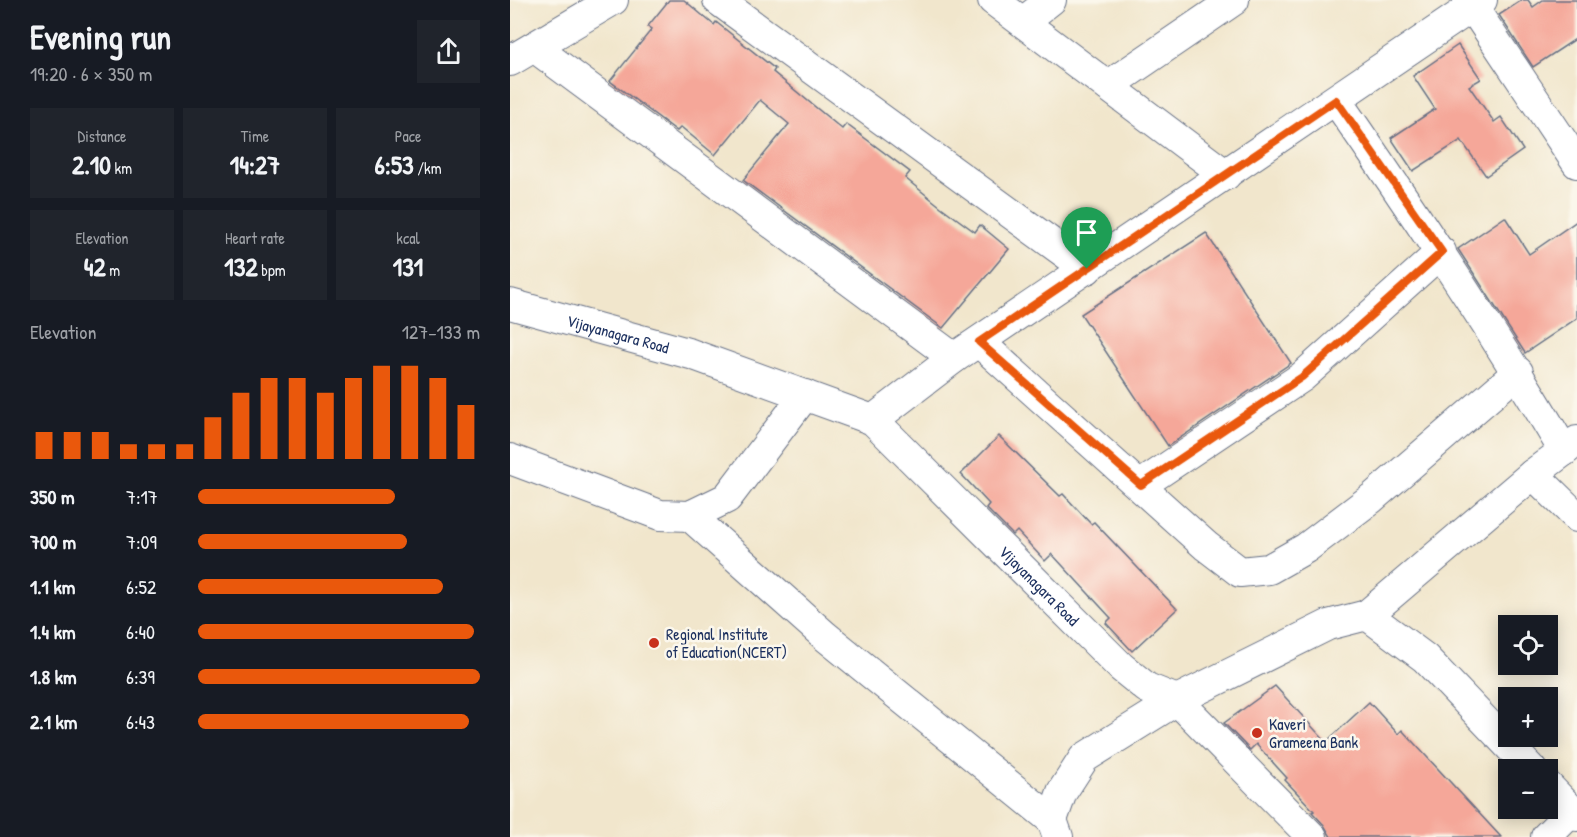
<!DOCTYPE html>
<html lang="en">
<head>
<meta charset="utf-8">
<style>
	:root { --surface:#171b24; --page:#20242c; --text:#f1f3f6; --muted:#9ea1a6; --accent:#ea580c }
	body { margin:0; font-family:"Patrick Hand",sans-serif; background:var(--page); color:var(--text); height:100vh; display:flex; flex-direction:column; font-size:22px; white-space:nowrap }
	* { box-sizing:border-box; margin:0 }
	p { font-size:20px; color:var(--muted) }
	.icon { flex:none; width:33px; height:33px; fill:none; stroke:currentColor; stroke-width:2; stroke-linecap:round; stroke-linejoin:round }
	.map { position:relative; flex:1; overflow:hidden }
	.panel { display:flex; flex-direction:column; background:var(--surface); width:510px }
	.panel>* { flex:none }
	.tools { position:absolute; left:988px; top:615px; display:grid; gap:12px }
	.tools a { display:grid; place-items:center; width:60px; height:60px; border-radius:0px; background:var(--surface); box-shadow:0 3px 15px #0003; font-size:30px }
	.pin { position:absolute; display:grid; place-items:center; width:51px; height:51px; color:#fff; margin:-62px -26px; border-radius:50% 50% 50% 0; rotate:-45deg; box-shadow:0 0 6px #0007 }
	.pin .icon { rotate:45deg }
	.round { display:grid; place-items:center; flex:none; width:63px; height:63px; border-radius:0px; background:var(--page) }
	.summary { display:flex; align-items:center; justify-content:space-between; height:102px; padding:0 30px }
	h1 { font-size:33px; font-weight:800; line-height:45px }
	.stats { display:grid; grid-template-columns:repeat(3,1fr); gap:9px; height:102px; padding:6px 30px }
	.stats div { display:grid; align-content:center; border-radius:0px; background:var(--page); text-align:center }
	.stats b { font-size:26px; font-weight:800 }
	.stats small { font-size:16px; font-weight:400 }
	.stats p { font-size:16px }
	.chart { height:168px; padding:12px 30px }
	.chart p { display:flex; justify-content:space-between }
	.chart svg { width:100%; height:108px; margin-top:6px; stroke:var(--accent); stroke-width:6 }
	ul { padding:0 30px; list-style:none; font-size:20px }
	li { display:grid; grid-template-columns:96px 72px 1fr; align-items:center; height:45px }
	li i { height:15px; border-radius:8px; background:var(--accent) }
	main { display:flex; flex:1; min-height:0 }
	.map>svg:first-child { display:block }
	.building { fill:#f5a799 }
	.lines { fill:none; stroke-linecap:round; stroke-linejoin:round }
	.minor-casing { stroke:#666f84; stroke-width:32 }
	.minor { stroke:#fff; stroke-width:30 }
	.route-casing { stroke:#fff; stroke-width:12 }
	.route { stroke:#ea580c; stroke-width:8 }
	.poi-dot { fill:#c8321e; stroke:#fbf7ec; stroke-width:2 }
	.labels { text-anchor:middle; stroke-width:5; stroke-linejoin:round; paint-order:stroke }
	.street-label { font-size:16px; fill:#1b2f5e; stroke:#fbf7ec }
	.poi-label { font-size:16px; fill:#1b2f5e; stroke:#fbf7ec; text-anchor:start }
</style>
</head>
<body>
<main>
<section class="panel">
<div class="summary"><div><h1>Evening run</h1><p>19:20 · 6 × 350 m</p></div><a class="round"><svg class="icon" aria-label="share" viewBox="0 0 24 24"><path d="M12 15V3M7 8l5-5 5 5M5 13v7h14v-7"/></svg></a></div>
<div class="stats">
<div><p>Distance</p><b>2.10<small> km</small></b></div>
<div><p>Time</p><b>14:27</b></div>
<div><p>Pace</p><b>6:53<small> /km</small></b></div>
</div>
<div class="stats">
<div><p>Elevation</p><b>42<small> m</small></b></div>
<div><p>Heart rate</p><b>132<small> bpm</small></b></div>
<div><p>kcal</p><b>131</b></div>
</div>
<div class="chart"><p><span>Elevation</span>127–133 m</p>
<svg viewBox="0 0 160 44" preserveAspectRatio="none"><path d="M5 44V33M15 44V33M25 44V33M35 44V38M45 44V38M55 44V38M65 44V27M75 44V17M85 44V11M95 44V11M105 44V17M115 44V11M125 44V6M135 44V6M145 44V11M155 44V22"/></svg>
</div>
<ul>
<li><b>350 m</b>7:17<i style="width:70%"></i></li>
<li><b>700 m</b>7:09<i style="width:74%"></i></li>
<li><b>1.1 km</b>6:52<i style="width:87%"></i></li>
<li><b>1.4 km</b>6:40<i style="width:98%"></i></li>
<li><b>1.8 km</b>6:39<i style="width:100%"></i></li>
<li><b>2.1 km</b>6:43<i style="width:96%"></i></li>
</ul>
</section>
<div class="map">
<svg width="1067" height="837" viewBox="0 0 1067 837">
	<rect width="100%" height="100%" fill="#fbf7ec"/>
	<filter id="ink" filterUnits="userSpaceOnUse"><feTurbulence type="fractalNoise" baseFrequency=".0167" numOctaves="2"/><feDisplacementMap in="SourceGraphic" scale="12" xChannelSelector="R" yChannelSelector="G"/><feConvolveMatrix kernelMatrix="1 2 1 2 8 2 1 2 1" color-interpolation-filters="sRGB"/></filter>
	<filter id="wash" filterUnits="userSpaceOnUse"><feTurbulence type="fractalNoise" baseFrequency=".008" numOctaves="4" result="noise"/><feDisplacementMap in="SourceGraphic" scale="24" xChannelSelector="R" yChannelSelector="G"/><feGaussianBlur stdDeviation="1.35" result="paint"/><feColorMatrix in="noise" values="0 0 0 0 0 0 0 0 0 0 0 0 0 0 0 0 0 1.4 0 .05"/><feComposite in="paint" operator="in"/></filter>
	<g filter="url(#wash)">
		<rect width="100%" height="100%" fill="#f1e6cc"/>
		<g id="blocks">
			<g class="building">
				<path d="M159 0H174L204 25 206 22 265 69 263 72 332 129 336 124 400 172 395 178 431 207 465 232 470 225 499 249 433 328 233 180 279 124 250 100 205 155 171 127 167 131 100 81 142 29 138 26Z"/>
				<path d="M1012 0H1018L1023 7 1033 0H1067V38L1023 67 989 15Z"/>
				<path d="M948 45 971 79 959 86 984 122 991 117 1013 150 976 176 951 140 903 171 881 138 925 109 903 76Z"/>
				<path d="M995 217 1019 254 1067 221V318L1015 353 948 249Z"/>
				<path d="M696 233 781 363 658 446 571 314Z"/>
				<path d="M489 436 550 496 553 494 581 524 584 522 667 609 622 651 596 623 601 618 542 554 535 561 507 531 503 535 476 508 479 504 451 474Z"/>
				<path d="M765 686 816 742 859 702 888 734 892 730 991 837H821L814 825 802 812 804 811 775 780 777 778 746 744 740 750 714 723Z"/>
			</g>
		</g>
	</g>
	<g filter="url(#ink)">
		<use href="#blocks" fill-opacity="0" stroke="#666f84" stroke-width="1.5"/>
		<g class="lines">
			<g class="minor-casing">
				<g id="minor">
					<path d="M208 0 577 269"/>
					<path d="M483 0 716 175"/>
					<path d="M958 0 1067 163"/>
					<path d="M513 22 541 0"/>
					<path d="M24 47 444 358"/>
					<path d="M0 61 103 0"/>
					<path d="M598 86 724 0"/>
					<path d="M826 100C906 215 983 330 1054 451"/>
					<path id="s1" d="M0 304 181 354 363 420 611 667 637 688 667 700 818 625 857 615 915 658 1022 770"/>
					<path d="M469 342 696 546 730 572 759 569 796 548 862 498 1008 372"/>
					<path d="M363 420 444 358 972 0"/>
					<path d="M0 459 150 515 180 516 217 498 295 395"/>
					<path d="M1023 474 1067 517"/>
					<path d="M631 485 792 377 931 252"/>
					<path d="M180 516 315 636 542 820"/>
					<path d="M857 615 1023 474 1067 441"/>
					<path d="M1038 786 1067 816"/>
					<path d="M548 837 542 820 552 792 574 758 667 700 802 837"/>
					<path d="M1036 837 1062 811"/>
				</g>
			</g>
			<use href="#minor" class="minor"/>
		</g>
	</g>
	<g class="lines" filter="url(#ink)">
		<g class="route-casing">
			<path id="route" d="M826 100 932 252 792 377 631 485 469 342Z"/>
		</g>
		<use href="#route" class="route"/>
	</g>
	<g class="poi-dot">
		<circle cx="144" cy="643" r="6"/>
		<circle cx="747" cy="733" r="6"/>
	</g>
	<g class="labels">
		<g class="street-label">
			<text dy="6" stroke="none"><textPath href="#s1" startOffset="112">Vijayanagara Road</textPath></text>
			<text dy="6" stroke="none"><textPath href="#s1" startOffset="616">Vijayanagara Road</textPath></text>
		</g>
		<g class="poi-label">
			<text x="156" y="640">Regional Institute<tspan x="156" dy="18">of Education(NCERT)</tspan></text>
			<text x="759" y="730">Kaveri<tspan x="759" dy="18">Grameena Bank</tspan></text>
		</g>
	</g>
</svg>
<div class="tools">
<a><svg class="icon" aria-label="locate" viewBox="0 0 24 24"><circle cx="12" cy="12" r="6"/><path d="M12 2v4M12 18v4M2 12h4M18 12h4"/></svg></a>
<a>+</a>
<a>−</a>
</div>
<div class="pin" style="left:577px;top:269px;background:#1e9e55"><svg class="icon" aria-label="arrive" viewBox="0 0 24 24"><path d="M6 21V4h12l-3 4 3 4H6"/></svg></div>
</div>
</main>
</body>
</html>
